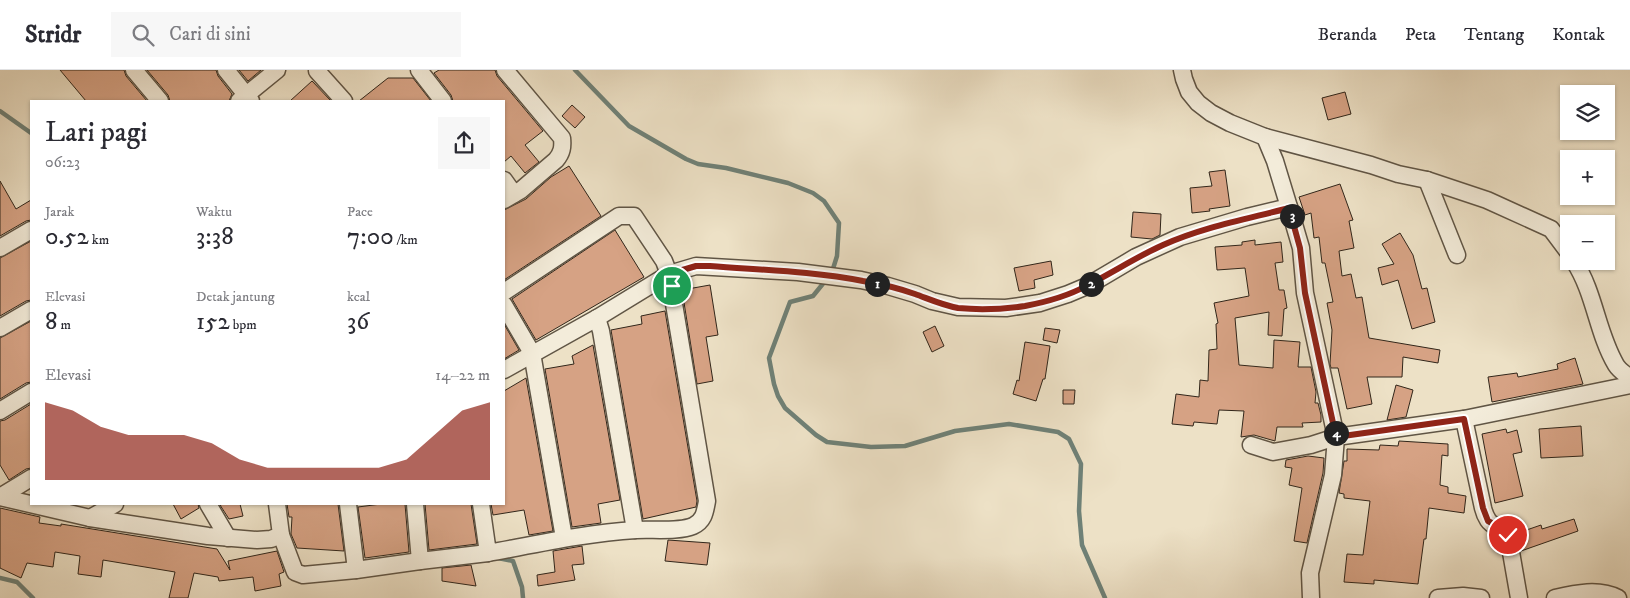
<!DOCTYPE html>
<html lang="id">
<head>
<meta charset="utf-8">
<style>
	:root { --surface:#fff; --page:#f7f7f7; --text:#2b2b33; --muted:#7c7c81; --line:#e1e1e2; --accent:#8f2418 }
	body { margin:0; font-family:"IM FELL DW Pica",serif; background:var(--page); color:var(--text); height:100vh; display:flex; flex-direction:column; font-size:19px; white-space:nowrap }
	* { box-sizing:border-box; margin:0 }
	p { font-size:16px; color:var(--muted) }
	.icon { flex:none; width:28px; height:28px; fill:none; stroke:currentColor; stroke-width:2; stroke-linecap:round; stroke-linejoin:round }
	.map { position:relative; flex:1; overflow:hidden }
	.drawer { position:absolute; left:30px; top:30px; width:475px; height:405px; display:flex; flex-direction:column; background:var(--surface); border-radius:0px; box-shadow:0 1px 4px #0004 }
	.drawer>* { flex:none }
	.fabs { position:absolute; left:1560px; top:15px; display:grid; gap:10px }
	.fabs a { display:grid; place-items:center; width:55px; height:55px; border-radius:0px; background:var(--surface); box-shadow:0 1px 4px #0004; font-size:25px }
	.pin { position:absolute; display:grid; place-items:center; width:42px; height:42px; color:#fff; margin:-21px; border:2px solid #fff; border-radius:50%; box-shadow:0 1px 5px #0007 }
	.km { position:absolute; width:25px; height:25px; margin:-12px; border-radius:50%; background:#222; color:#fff; font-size:14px; line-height:25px; text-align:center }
	.round { display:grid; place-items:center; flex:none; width:52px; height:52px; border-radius:0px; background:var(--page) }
	.overview { display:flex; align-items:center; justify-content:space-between; height:85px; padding:0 15px }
	h1 { font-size:28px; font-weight:600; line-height:38px }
	.stats { display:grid; grid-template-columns:repeat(3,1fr); gap:8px; height:85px; padding:5px 15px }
	.stats div { display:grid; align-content:center }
	.stats b { font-size:25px; font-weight:600 }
	.stats small { font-size:14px; font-weight:400 }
	.stats p { font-size:14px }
	.chart { height:140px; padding:10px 15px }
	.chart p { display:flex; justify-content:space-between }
	.chart svg { width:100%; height:90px; margin-top:5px; fill:var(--accent); opacity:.7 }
	header { display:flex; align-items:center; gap:30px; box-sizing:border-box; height:70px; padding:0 25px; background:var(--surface); border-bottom:1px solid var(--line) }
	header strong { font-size:24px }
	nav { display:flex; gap:28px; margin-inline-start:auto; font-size:18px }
	.search { width:350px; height:45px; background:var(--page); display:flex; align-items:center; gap:12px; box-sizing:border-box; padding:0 18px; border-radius:0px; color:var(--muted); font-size:19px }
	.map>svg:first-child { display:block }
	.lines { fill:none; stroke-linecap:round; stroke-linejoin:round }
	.stream { stroke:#6f8177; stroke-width:4.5 }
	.building { fill:#d6a284; stroke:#31261a }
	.minor-casing { stroke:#605545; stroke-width:19 }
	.minor { stroke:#f3ecda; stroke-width:16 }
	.route-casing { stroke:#fff; stroke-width:10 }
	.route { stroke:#8f2418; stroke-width:6 }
</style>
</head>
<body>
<header>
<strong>Stridr</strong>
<div class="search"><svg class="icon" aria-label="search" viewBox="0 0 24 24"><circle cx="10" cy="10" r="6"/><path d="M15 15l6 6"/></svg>Cari di sini</div>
<nav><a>Beranda</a><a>Peta</a><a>Tentang</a><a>Kontak</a></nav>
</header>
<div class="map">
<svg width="1630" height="528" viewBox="0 0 1630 528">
	<rect width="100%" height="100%" fill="#ede1c6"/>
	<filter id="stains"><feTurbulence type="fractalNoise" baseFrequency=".004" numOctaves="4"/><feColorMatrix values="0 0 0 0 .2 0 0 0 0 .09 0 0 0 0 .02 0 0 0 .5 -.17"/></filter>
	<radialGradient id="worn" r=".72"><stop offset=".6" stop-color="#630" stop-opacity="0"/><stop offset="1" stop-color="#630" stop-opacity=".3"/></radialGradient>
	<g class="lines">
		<g class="stream">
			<path d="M575 0 629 56 686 89 698 94 726 98 788 113 813 123 824 131 839 153 837 186 832 202"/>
			<path d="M0 41 31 63"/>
			<path d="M826 210 813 226 790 232 769 288 774 314 778 326 785 338 816 365 827 372 871 377 905 376 955 361 1009 354 1058 362 1069 369 1081 394 1079 441 1082 475 1105 528"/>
			<path d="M498 488 513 491 522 517 523 528"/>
			<path d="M0 508 17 512 33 528"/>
		</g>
	</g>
	<g class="building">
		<path d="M60 0H124L126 6 147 31H86Z"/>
		<path d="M147 0H216L218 6 232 24 229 31H170L168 25Z"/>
		<path d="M239 0H261L248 11Z"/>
		<path d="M439 0H495L497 6 543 61 525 75 539 92 525 103 511 86 504 92V31H453L451 25 434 3Z"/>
		<path d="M388 8H413L431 31H359Z"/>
		<path d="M312 11 331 31H290Z"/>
		<path d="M1345 22 1351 44 1328 50 1322 28Z"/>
		<path d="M572 35 585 47 575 58 562 46Z"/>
		<path d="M569 96 601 146 504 210V140L526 129 551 107Z"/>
		<path d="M1225 100 1230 136 1209 139 1210 141 1192 143 1190 118 1212 116 1209 102Z"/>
		<path d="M0 111 16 139 31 130V150L26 151 0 166Z"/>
		<path d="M1340 114 1353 150 1349 151 1354 178 1339 181 1342 206 1351 204 1356 228 1362 227 1369 268 1440 280 1438 293 1403 287 1402 307H1367L1372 334 1347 339 1338 298H1331L1330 294 1332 260 1327 233 1333 232 1325 193H1322L1319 167 1314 168 1311 143 1305 145 1299 127Z"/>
		<path d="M1133 142 1161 144 1160 165 1152 169 1131 167Z"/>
		<path d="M615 160 644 207 536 270 512 229Z"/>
		<path d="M1400 163 1413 185 1422 219 1427 218 1435 252 1412 259 1398 210 1382 215 1378 198 1394 194 1382 174Z"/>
		<path d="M1255 170V175L1281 172 1283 192 1275 193 1279 220H1284L1287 238 1284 239 1282 266 1268 265 1269 242 1235 248 1239 295 1273 298 1274 270 1300 272 1298 297H1311L1316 322 1315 333H1318L1321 345V352L1302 353 1303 357H1277L1275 371 1254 365 1241 367 1244 341 1219 340 1217 354 1194 352 1193 356 1172 354 1176 324 1199 327 1200 310 1208 311 1209 280 1217 279 1216 254 1218 253 1214 233 1249 226 1245 198 1217 200 1215 177 1242 175V172Z"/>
		<path d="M31 171V230L26 231 0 246V188Z"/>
		<path d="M1051 191 1053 205 1034 210 1035 218 1019 221 1014 198Z"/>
		<path d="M710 215 718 265 706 267 713 311 697 314 682 220Z"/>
		<path d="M665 241 697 431 696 437 643 449 611 260 642 254 641 246Z"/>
		<path d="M31 251V312L26 313 0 329V268Z"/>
		<path d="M504 254 519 280 504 289Z"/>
		<path d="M935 256 944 276 932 282 923 262Z"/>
		<path d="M1045 258 1060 260 1057 273 1043 270Z"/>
		<path d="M1025 272 1050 276 1045 309H1043L1036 331 1013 324 1017 310 1019 311Z"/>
		<path d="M593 275 620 430 598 434 601 453 572 457 545 299 574 294 572 286Z"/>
		<path d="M1575 288 1583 314 1492 332 1488 307 1517 303 1518 307 1558 299 1557 294Z"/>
		<path d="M526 308 553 461 529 465 524 440 493 445 491 434H504V321Z"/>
		<path d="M1396 315 1413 320 1406 347 1387 350Z"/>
		<path d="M1063 320H1075L1074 334H1063Z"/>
		<path d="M31 334V398L26 399 9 410 0 395V351L5 350Z"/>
		<path d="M1581 356 1583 386 1541 388 1539 359Z"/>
		<path d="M1506 359 1507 363 1517 360 1522 382 1513 384 1523 426 1495 433 1482 364Z"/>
		<path d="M1399 371 1448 374V386L1442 385 1440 415 1448 417V423L1466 426 1464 443 1429 438 1426 469H1424L1418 514 1374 510V514L1344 512 1347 484 1363 485 1370 431 1344 428V424L1339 423 1344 391H1347V379L1379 380 1380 375 1398 376Z"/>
		<path d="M1308 386 1324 388 1323 403 1307 473 1294 471 1302 418 1289 415 1292 398 1285 397 1286 390Z"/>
		<path d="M173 434H198L199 438 181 449Z"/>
		<path d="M224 434H240L243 446 229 449 220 435Z"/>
		<path d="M287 434H338L344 481 297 478 291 464 292 447H289Z"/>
		<path d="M381 434H405L409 482 365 488 358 437Z"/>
		<path d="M425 434H471L477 474 429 480Z"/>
		<path d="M0 438 40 447 39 453 61 456V454L217 479 230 500 228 491 277 481 284 502 279 504 281 516 255 521 253 507 219 511 218 507 194 503 188 528H169L175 502 103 490 101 507 78 504 80 486 55 482 53 497 27 493 21 508 0 498Z"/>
		<path d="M1574 449 1578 461 1521 481 1518 463 1541 455 1542 459Z"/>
		<path d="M668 470 710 473 707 495 665 491Z"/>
		<path d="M582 476 584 494 572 495 575 510 538 516 537 505 555 502 553 481Z"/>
		<path d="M471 495 476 516 442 511V498Z"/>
	</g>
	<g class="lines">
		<g class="minor-casing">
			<g id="minor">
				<path d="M134 0 160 31"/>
				<path d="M226 0 251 31"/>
				<path d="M419 0 443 31"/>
				<path d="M1182 0 1184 9 1189 22 1198 33 1211 43 1230 53 1265 67 1371 95 1398 104 1427 110 1487 130 1551 159 1569 183"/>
				<path d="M317 1 344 31"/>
				<path d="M239 31 277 0"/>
				<path d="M1265 67 1275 91 1289 137"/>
				<path d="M504 110 514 124"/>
				<path d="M1427 110 1457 185"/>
				<path d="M504 130 521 120 556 90C562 83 563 77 562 68L505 0"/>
				<path d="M0 178 31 160"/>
				<path d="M1574 191C1595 223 1597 263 1616 295 1619 300 1625 304 1630 308"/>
				<path d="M504 235 532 283 564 468"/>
				<path d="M597 248 601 261 635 460"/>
				<path d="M0 258 31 240"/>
				<path d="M504 300 597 248 669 204 696 196 798 202 861 210 888 216 915 224 932 231 958 237 1006 238 1040 233 1068 224 1087 216 1136 187 1180 167 1247 147 1289 137 1301 178 1305 223 1336 367 1333 405 1310 503 1311 528"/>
				<path d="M0 341 31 322"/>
				<path d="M1464 349 1483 438C1484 442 1486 447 1488 450 1493 458 1503 457 1508 465L1519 528"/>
				<path d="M1251 375 1273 382 1311 375 1336 367 1464 349 1630 315"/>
				<path d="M0 427 90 448 208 466 257 470 271 469 281 465 277 434"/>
				<path d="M0 427 31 408"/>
				<path d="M208 434 228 468"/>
				<path d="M348 434 356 500 420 491"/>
				<path d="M415 434 420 491 488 483"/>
				<path d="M481 434 488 483C537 474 586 463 636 460 652 459 679 462 693 456 704 451 705 442 707 431L669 204 664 191 634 146H619L504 222"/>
				<path d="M90 448 115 434"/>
				<path d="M281 465 295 502 303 505 356 500"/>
				<path d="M1438 528 1463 526 1481 528"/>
				<path d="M1555 528C1576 523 1599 518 1618 528"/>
			</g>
		</g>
		<use href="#minor" class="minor"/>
	</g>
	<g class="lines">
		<g class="route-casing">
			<path id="route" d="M672 216 669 204 696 196H710C760 200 813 201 863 211 881 214 898 218 915 224 929 229 942 235 958 238 979 240 1004 239 1025 236 1046 232 1068 226 1086 216 1112 203 1136 187 1163 175 1203 157 1247 149 1289 138L1300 178 1305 223 1336 367 1464 349 1483 438 1488 451 1505 460 1508 465"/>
		</g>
		<use href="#route" class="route"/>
	</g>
	<rect width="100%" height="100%" filter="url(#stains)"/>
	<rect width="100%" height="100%" fill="url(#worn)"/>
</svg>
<div class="fabs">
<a><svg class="icon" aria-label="layers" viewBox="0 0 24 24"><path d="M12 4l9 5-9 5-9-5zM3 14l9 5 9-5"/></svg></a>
<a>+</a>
<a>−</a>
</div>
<div class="pin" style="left:672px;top:216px;background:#1e9e55"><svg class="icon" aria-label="arrive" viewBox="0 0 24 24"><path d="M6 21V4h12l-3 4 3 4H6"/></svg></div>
<div class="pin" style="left:1508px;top:465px;background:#d93025"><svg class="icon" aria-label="check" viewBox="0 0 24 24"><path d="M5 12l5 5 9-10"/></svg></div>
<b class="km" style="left:877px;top:214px">1</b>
<b class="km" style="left:1091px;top:214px">2</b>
<b class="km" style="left:1292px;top:146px">3</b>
<b class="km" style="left:1336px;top:363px">4</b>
<section class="drawer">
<div class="overview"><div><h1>Lari pagi</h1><p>06:23</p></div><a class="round"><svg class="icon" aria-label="share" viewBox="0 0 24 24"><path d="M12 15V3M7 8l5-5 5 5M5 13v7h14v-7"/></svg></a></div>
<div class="stats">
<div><p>Jarak</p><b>0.52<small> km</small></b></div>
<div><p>Waktu</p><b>3:38</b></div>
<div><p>Pace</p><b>7:00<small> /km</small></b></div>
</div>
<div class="stats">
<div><p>Elevasi</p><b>8<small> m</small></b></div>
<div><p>Detak jantung</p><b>152<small> bpm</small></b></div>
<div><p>kcal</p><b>36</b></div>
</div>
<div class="chart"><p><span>Elevasi</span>14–22 m</p>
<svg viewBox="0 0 160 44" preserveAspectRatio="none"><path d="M0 44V6L10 10L20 18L30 22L40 22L50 22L60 26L70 34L80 38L90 38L100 38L110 38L120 38L130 34L140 22L150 10L160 6V44z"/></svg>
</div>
</section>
</div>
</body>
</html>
